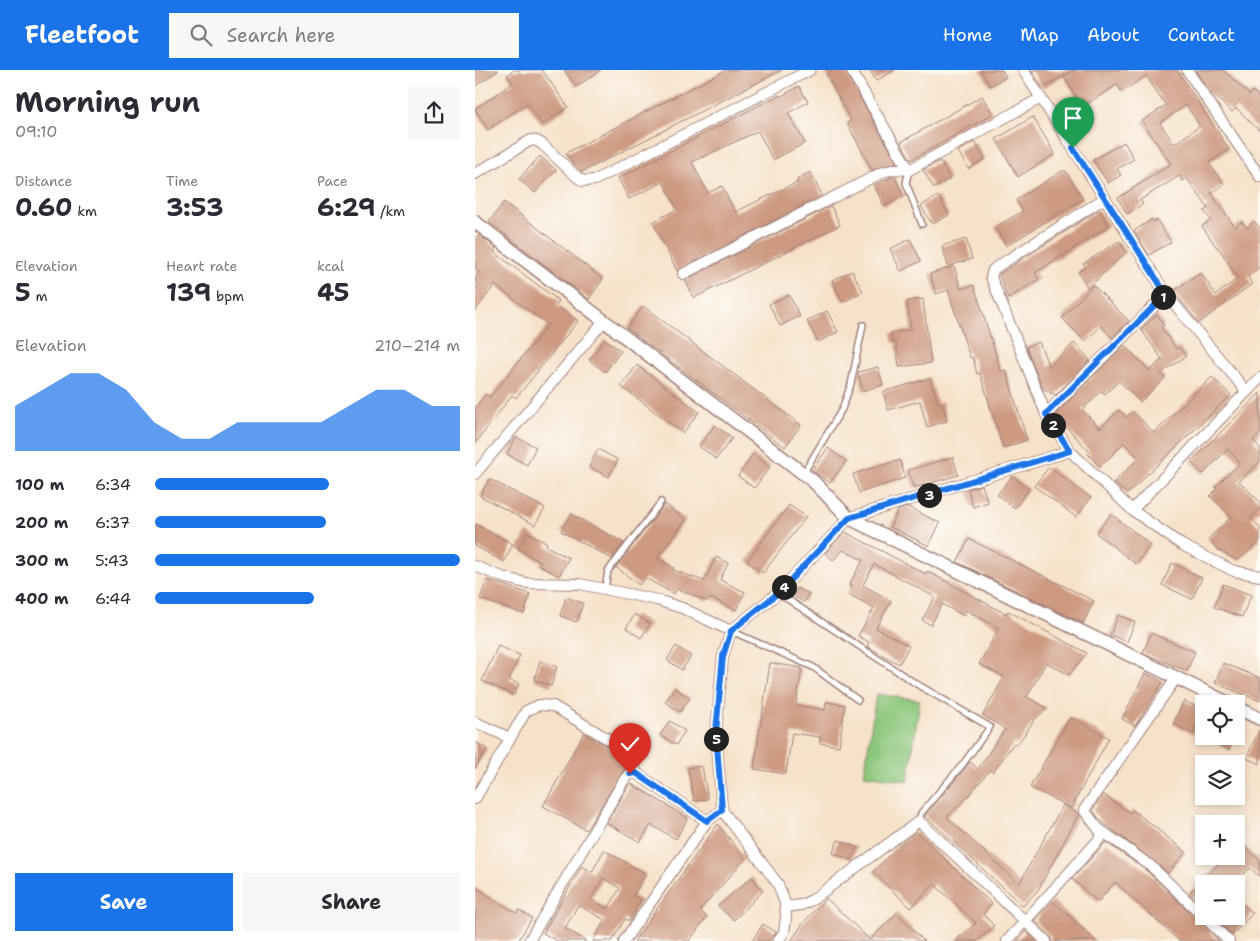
<!DOCTYPE html>
<html lang="en">
<head>
<meta charset="utf-8">
<style>
	:root { --surface:#fff; --page:#f7f7f7; --text:#2b2b33; --muted:#7c7c81; --accent:#1a73e8 }
	body { margin:0; font-family:"Shantell Sans",sans-serif; background:var(--page); color:var(--text); height:100vh; display:flex; flex-direction:column; font-size:19px; white-space:nowrap }
	* { box-sizing:border-box; margin:0 }
	p { font-size:16px; color:var(--muted) }
	.icon { flex:none; width:28px; height:28px; fill:none; stroke:currentColor; stroke-width:2; stroke-linecap:round; stroke-linejoin:round }
	.map { position:relative; flex:1; overflow:hidden }
	.side { display:flex; flex-direction:column; background:var(--surface); width:475px }
	.side>* { flex:none }
	.tools { position:absolute; left:720px; top:625px; display:grid; gap:10px }
	.tools a { display:grid; place-items:center; width:50px; height:50px; border-radius:0px; background:var(--surface); box-shadow:0 2px 8px #0003; font-size:25px }
	.pin { position:absolute; display:grid; place-items:center; width:42px; height:42px; color:#fff; margin:-51px -21px; border-radius:50% 50% 50% 0; rotate:-45deg; box-shadow:0 0 5px #0007 }
	.pin .icon { rotate:45deg }
	.km { position:absolute; width:25px; height:25px; margin:-12px; border-radius:50%; background:#222; color:#fff; font-size:14px; line-height:25px; text-align:center }
	.round { display:grid; place-items:center; flex:none; width:52px; height:52px; border-radius:0px; background:var(--page) }
	.headline { display:flex; align-items:center; justify-content:space-between; height:85px; padding:0 15px }
	h1 { font-size:28px; font-weight:700; line-height:38px }
	.figures { display:grid; grid-template-columns:repeat(3,1fr); gap:8px; height:85px; padding:5px 15px }
	.figures div { display:grid; align-content:center }
	.figures b { font-size:25px; font-weight:700 }
	.figures small { font-size:14px; font-weight:400 }
	.figures p { font-size:14px }
	.chart { height:140px; padding:10px 15px }
	.chart p { display:flex; justify-content:space-between }
	.chart svg { width:100%; height:90px; margin-top:5px; fill:var(--accent); opacity:.7 }
	.button { display:flex; gap:10px; margin-top:auto; padding:10px 15px }
	.button a { flex:1; height:58px; border-radius:0px; background:var(--accent); color:#fff; font-size:20px; font-weight:700; line-height:58px; text-align:center }
	.button a+a { background:var(--page); color:var(--text) }
	ul { padding:0 15px; list-style:none; font-size:16px }
	li { display:grid; grid-template-columns:80px 60px 1fr; align-items:center; height:38px }
	li i { height:12px; border-radius:6px; background:var(--accent) }
	header { display:flex; align-items:center; gap:30px; box-sizing:border-box; height:70px; padding:0 25px; background:var(--accent); color:#fff }
	header strong { font-size:24px }
	nav { display:flex; gap:28px; margin-inline-start:auto; font-size:18px }
	.search { width:350px; height:45px; background:var(--page); display:flex; align-items:center; gap:12px; box-sizing:border-box; padding:0 18px; border-radius:0px; color:var(--muted); font-size:19px }
	main { display:flex; flex:1; min-height:0 }
	.map>svg:first-child { display:block }
	.green { fill:#8bc67a; stroke:#6a7252 }
	.building { fill:#cd9a81; fill-rule:evenodd }
	.lines { fill:none; stroke-linecap:round; stroke-linejoin:round }
	.service-casing { stroke:#a0807a; stroke-width:8 }
	.minor-casing { stroke:#a0807a; stroke-width:12 }
	.tertiary-casing { stroke:#a0807a; stroke-width:15 }
	.service { stroke:#fff; stroke-width:5 }
	.minor { stroke:#fff; stroke-width:10 }
	.tertiary { stroke:#fff; stroke-width:12 }
	.route-casing { stroke:#fff; stroke-width:10 }
	.route { stroke:#1a73e8; stroke-width:6 }
</style>
</head>
<body>
<header>
<strong>Fleetfoot</strong>
<div class="search"><svg class="icon" aria-label="search" viewBox="0 0 24 24"><circle cx="10" cy="10" r="6"/><path d="M15 15l6 6"/></svg>Search here</div>
<nav><a>Home</a><a>Map</a><a>About</a><a>Contact</a></nav>
</header>
<main>
<section class="side">
<div class="headline"><div><h1>Morning run</h1><p>09:10</p></div><a class="round"><svg class="icon" aria-label="share" viewBox="0 0 24 24"><path d="M12 15V3M7 8l5-5 5 5M5 13v7h14v-7"/></svg></a></div>
<div class="figures">
<div><p>Distance</p><b>0.60<small> km</small></b></div>
<div><p>Time</p><b>3:53</b></div>
<div><p>Pace</p><b>6:29<small> /km</small></b></div>
</div>
<div class="figures">
<div><p>Elevation</p><b>5<small> m</small></b></div>
<div><p>Heart rate</p><b>139<small> bpm</small></b></div>
<div><p>kcal</p><b>45</b></div>
</div>
<div class="chart"><p><span>Elevation</span>210–214 m</p>
<svg viewBox="0 0 160 44" preserveAspectRatio="none"><path d="M0 44V22L10 14L20 6L30 6L40 14L50 30L60 38L70 38L80 30L90 30L100 30L110 30L120 22L130 14L140 14L150 22L160 22V44z"/></svg>
</div>
<ul>
<li><b>100 m</b>6:34<i style="width:57%"></i></li>
<li><b>200 m</b>6:37<i style="width:56%"></i></li>
<li><b>300 m</b>5:43<i style="width:100%"></i></li>
<li><b>400 m</b>6:44<i style="width:52%"></i></li>
</ul>
<div class="button"><a>Save</a><a>Share</a></div>
</section>
<div class="map">
<svg width="785" height="871" viewBox="0 0 785 871">
	<rect width="100%" height="100%" fill="#fdfcf7"/>
	<filter id="ink" filterUnits="userSpaceOnUse"><feTurbulence type="fractalNoise" baseFrequency=".02" numOctaves="2"/><feDisplacementMap in="SourceGraphic" scale="10" xChannelSelector="R" yChannelSelector="G"/><feConvolveMatrix kernelMatrix="1 2 1 2 8 2 1 2 1" color-interpolation-filters="sRGB"/></filter>
	<filter id="wash" filterUnits="userSpaceOnUse"><feTurbulence type="fractalNoise" baseFrequency=".0096" numOctaves="4" result="noise"/><feDisplacementMap in="SourceGraphic" scale="20" xChannelSelector="R" yChannelSelector="G"/><feGaussianBlur stdDeviation="1.12" result="paint"/><feColorMatrix in="noise" values="0 0 0 0 0 0 0 0 0 0 0 0 0 0 0 0 0 1.4 0 .05"/><feComposite in="paint" operator="in"/></filter>
	<g filter="url(#wash)">
		<rect width="100%" height="100%" fill="#f6e1c9"/>
		<path class="green" d="M401 624 445 630 433 711 389 705Z"/>
		<g id="blocks">
			<g class="building">
				<path d="M0 0H24L0 16Z"/>
				<path d="M39 0H67L93 37 67 55 52 33 13 60 0 39 38 13 32 5Z"/>
				<path d="M89 0H126L101 17Z"/>
				<path d="M251 0H307L107 102 95 90 91 83Z"/>
				<path d="M358 0H369L422 92 397 100 372 53 376 51 351 4Z"/>
				<path d="M395 0H420L401 11Z"/>
				<path d="M505 0H527L531 7 515 16Z"/>
				<path d="M556 0H599L568 18Z"/>
				<path d="M600 0H702L754 79 734 93 749 114 736 123 760 157 767 152 772 158 779 151 785 158V196L773 207 777 214 724 253 698 221 726 203 741 225 763 208 743 177 742 178 727 156 736 150 729 141 733 138 712 108 708 111 704 106 665 130 668 134 652 144 643 128 696 94 667 51 691 35 671 6 647 22 642 15 607 37 589 7ZM711 35 725 56 699 74 685 53Z"/>
				<path d="M720 0H748L775 25 778 21 785 28V61L761 38 757 42 734 21Z"/>
				<path d="M324 16 333 32 313 43 330 73 298 90 283 61 217 92 233 123 247 116 260 142 323 112 322 109 335 102 347 125 202 201 178 152 202 139 188 112 154 129 143 108 304 25 305 27Z"/>
				<path d="M507 26 518 44 436 90 426 72Z"/>
				<path d="M605 38 612 51 597 60 589 48Z"/>
				<path d="M558 47 580 84 543 107 521 69Z"/>
				<path d="M500 72 510 89 493 99 483 81Z"/>
				<path d="M649 72 659 89 642 99 646 105 633 113 618 90Z"/>
				<path d="M65 86 81 100 60 123 44 109Z"/>
				<path d="M465 91 475 109 459 118 448 100Z"/>
				<path d="M587 101H591L608 129 531 176 520 157 548 141 541 130Z"/>
				<path d="M419 106 429 126 409 136 399 115Z"/>
				<path d="M463 126 474 145 457 154 446 136Z"/>
				<path d="M29 132 128 209 114 229 14 152Z"/>
				<path d="M356 136 365 155 219 228 210 210Z"/>
				<path d="M624 140 634 156 560 203 564 209 533 229 524 204Z"/>
				<path d="M677 149 679 152 682 150 696 172 674 185 659 161Z"/>
				<path d="M4 165 21 178 19 182 84 231 81 235 103 251 41 328 37 325 0 374V338L11 324 15 327 73 255 20 215 0 241V207L4 202 0 198V171Z"/>
				<path d="M435 169 446 191 426 201 415 179Z"/>
				<path d="M491 169 497 189 473 196 467 176Z"/>
				<path d="M644 171 651 182 613 218 603 202 611 197 608 194Z"/>
				<path d="M479 196 486 219 499 215 526 301 531 300 552 370 528 378 505 303 502 304 498 288H495L473 220 461 224 455 204Z"/>
				<path d="M377 201 388 222 368 232 357 210Z"/>
				<path d="M618 215 654 251 637 268 626 256 610 271 587 248Z"/>
				<path d="M314 225 325 246 305 256 294 234Z"/>
				<path d="M448 229 456 293 424 297 421 273H418L416 263 436 260 432 231Z"/>
				<path d="M168 236 326 355 310 377 152 258Z"/>
				<path d="M352 241 363 262 343 272 332 251Z"/>
				<path d="M682 244 689 255 686 257 701 279 704 277 711 286 686 303 690 308 665 332 644 311 630 324 626 321 607 340 625 358 644 340 651 347 658 341 679 363 737 307 756 325 652 424 639 412 664 388 649 373 625 397 613 384 615 382 580 345 649 275 675 301 687 289 666 259Z"/>
				<path d="M130 269 146 281 130 302 114 290Z"/>
				<path d="M564 272 574 297 599 273 615 290 581 325 568 319 551 277Z"/>
				<path d="M162 295 224 342 208 363 146 316Z"/>
				<path d="M403 297 408 315 388 321 383 302Z"/>
				<path d="M455 308 463 334 467 332 472 351 452 357 445 331 413 340 408 322Z"/>
				<path d="M785 323V364L778 370 785 378V392L764 411 785 432V439L776 448 785 458V470L763 491 743 480 733 469 756 447 735 426 742 419 740 417 765 393 753 379 728 404 716 392Z"/>
				<path d="M240 355 257 368 241 389 224 376Z"/>
				<path d="M41 367 61 377 52 395 32 384Z"/>
				<path d="M353 378 371 391 355 413 337 400Z"/>
				<path d="M123 379 143 390 134 407 114 397Z"/>
				<path d="M278 384 295 397 279 418 263 406Z"/>
				<path d="M478 387 483 405 439 418 433 400Z"/>
				<path d="M425 390 430 408 384 423 378 404Z"/>
				<path d="M574 397 616 428 601 447 559 416Z"/>
				<path d="M537 406 554 419 540 438 522 425Z"/>
				<path d="M14 409 70 438 60 455 5 426Z"/>
				<path d="M507 415 513 432 498 437 493 419Z"/>
				<path d="M190 434 211 450 182 488 199 498 198 500 229 511 241 487 253 493 245 510 270 522 261 540 236 528 232 531 202 519 199 524 170 508 164 515 141 497Z"/>
				<path d="M314 435 331 447 288 503 272 491Z"/>
				<path d="M433 437 465 453 454 476 415 457 423 440Z"/>
				<path d="M96 444 149 473 137 489 86 461Z"/>
				<path d="M636 444 676 475 661 494 621 463Z"/>
				<path d="M0 454 38 474 29 492 0 476Z"/>
				<path d="M52 462 72 473 71 476 94 488 84 506 64 495 66 492 43 479Z"/>
				<path d="M370 462 451 504 452 501 531 544 533 541 612 583 594 605 571 592 552 627 572 638 560 649 542 675 539 673 518 702 515 700 489 731 472 747 544 814 588 735 604 744 563 820 548 836 450 746 495 692 503 699 530 659 508 645 529 607 504 594 524 558 491 540 489 546 467 534 456 555 447 550 460 527 399 494 388 515 416 531 401 558 434 576 424 594 397 579 392 576 394 572 383 566 399 538 373 524 377 516 374 515 388 490 368 480 358 490 350 483Z"/>
				<path d="M494 469 619 531 608 553 482 492Z"/>
				<path d="M697 493 727 508 717 529 687 515Z"/>
				<path d="M12 510 55 524 49 544 5 529Z"/>
				<path d="M748 514 776 525 767 547 739 537Z"/>
				<path d="M322 518 334 524 329 532 318 526Z"/>
				<path d="M91 527 108 533 102 552 85 546Z"/>
				<path d="M160 544 175 554 166 568 151 558Z"/>
				<path d="M643 545 660 552 652 572 635 565Z"/>
				<path d="M676 563 720 582 712 601 668 583Z"/>
				<path d="M23 576 45 585 34 610 44 614 39 625 7 611Z"/>
				<path d="M201 576 216 586 207 600 192 590Z"/>
				<path d="M65 591 82 597 76 616 59 610Z"/>
				<path d="M295 593 327 598 321 635 350 640 351 632 370 635 364 676 345 673V667L317 663 311 704 279 699Z"/>
				<path d="M748 593 785 608V631L740 613Z"/>
				<path d="M670 603 688 612 660 656 647 649Z"/>
				<path d="M200 618 215 628 205 642 190 632Z"/>
				<path d="M709 631 729 640 718 664 698 654Z"/>
				<path d="M595 647 634 668 596 738 555 717Z"/>
				<path d="M195 651 210 661 201 675 185 665Z"/>
				<path d="M785 659V694L771 688Z"/>
				<path d="M109 663 152 688 153 694 111 760 68 736Z"/>
				<path d="M725 666H761L754 680Z"/>
				<path d="M0 672 12 679 0 699Z"/>
				<path d="M227 696 233 729 219 731 213 698Z"/>
				<path d="M155 713 213 748 201 769 176 755 165 772 132 753Z"/>
				<path d="M628 724 655 743 658 740 711 782 693 803 624 749 618 740Z"/>
				<path d="M243 754 270 789 225 840 232 847 214 871H159Z"/>
				<path d="M441 762 517 834 508 844 519 856 502 871H480L501 853 459 814 436 838 398 802 424 775Z"/>
				<path d="M761 768 785 791V807L775 798 760 814H729V837L714 823 752 786H761Z"/>
				<path d="M363 770 382 777 377 790 358 783Z"/>
				<path d="M631 772 672 801 744 871H704L640 812 623 832 597 809Z"/>
				<path d="M129 780 171 804 158 826 166 830 154 851 150 849 137 871H118L130 850 103 835 90 858 111 871H82L68 863 107 796 117 802ZM128 808 145 818 133 839 116 829Z"/>
				<path d="M277 807 288 821 259 850 243 836Z"/>
				<path d="M0 817 41 843 44 840 57 848 43 871H0Z"/>
				<path d="M351 828 395 870 422 843 449 871H316L329 852Z"/>
				<path d="M761 828 778 843 757 865 738 846H761Z"/>
				<path d="M578 831 606 857 621 871H578L576 866 560 851Z"/>
				<path d="M288 854 301 862 295 871H277Z"/>
				<path d="M551 861 561 871H542Z"/>
			</g>
		</g>
	</g>
	<g filter="url(#ink)">
		<use href="#blocks" fill-opacity="0" stroke="#a0807a" stroke-width="1"/>
		<g class="lines">
			<g class="service-casing">
				<g id="service">
					<path d="M434 100 431 113 447 154"/>
					<path d="M328 404 367 339 376 314 388 255"/>
					<path d="M130 518 133 501 186 432"/>
					<path d="M303 523 440 613 515 657 488 694 446 743 444 751"/>
					<path d="M256 561 338 597 383 630"/>
				</g>
			</g>
			<g class="minor-casing">
				<g id="minor">
					<path d="M376 0 434 100"/>
					<path d="M548 0 691 224 772 322"/>
					<path d="M712 0 785 107"/>
					<path d="M0 104 56 70 62 71 67 74 102 107 108 111 120 110 335 0"/>
					<path d="M208 204 408 102 420 99 434 100 566 28"/>
					<path d="M571 344 691 224"/>
					<path d="M595 381 571 344 516 207 518 200 523 196 630 128"/>
					<path d="M0 404 128 252"/>
					<path d="M657 440 785 308"/>
					<path d="M0 496 27 507 51 513 105 514 182 530 207 538 256 561"/>
					<path d="M0 652 35 668"/>
					<path d="M0 729 51 641 64 635 78 636 158 684 161 703"/>
					<path d="M624 759 676 796 754 871"/>
					<path d="M311 837 326 835 337 830 444 751 571 871"/>
					<path d="M54 871 149 710 155 704 161 703 232 751"/>
					<path d="M149 871 232 751 247 740"/>
					<path d="M303 871 309 862 311 847 310 833 303 814 247 740 241 662 248 586 256 561 303 523 374 448 595 381 657 440 707 475 759 501 785 506"/>
					<path d="M532 871 628 765 609 740 702 607"/>
				</g>
			</g>
			<g class="tertiary-casing">
				<g id="tertiary">
					<path d="M0 152 338 411 374 448 755 634"/>
					<path d="M761 637 785 649"/>
				</g>
			</g>
			<use href="#service" class="service"/>
			<use href="#minor" class="minor"/>
			<use href="#tertiary" class="tertiary"/>
		</g>
	</g>
	<g class="lines" filter="url(#ink)">
		<g class="route-casing">
			<path id="route" d="M155 704 161 703 232 751 247 740 241 662 248 586 256 561 303 523 374 448 595 381 571 344 691 224 598 78"/>
		</g>
		<use href="#route" class="route"/>
	</g>
</svg>
<div class="tools">
<a><svg class="icon" aria-label="locate" viewBox="0 0 24 24"><circle cx="12" cy="12" r="6"/><path d="M12 2v4M12 18v4M2 12h4M18 12h4"/></svg></a>
<a><svg class="icon" aria-label="layers" viewBox="0 0 24 24"><path d="M12 4l9 5-9 5-9-5zM3 14l9 5 9-5"/></svg></a>
<a>+</a>
<a>−</a>
</div>
<div class="pin" style="left:598px;top:78px;background:#1e9e55"><svg class="icon" aria-label="arrive" viewBox="0 0 24 24"><path d="M6 21V4h12l-3 4 3 4H6"/></svg></div>
<div class="pin" style="left:155px;top:704px;background:#d93025"><svg class="icon" aria-label="check" viewBox="0 0 24 24"><path d="M5 12l5 5 9-10"/></svg></div>
<b class="km" style="left:688px;top:227px">1</b>
<b class="km" style="left:578px;top:355px">2</b>
<b class="km" style="left:454px;top:425px">3</b>
<b class="km" style="left:309px;top:517px">4</b>
<b class="km" style="left:241px;top:669px">5</b>
</div>
</main>
</body>
</html>
